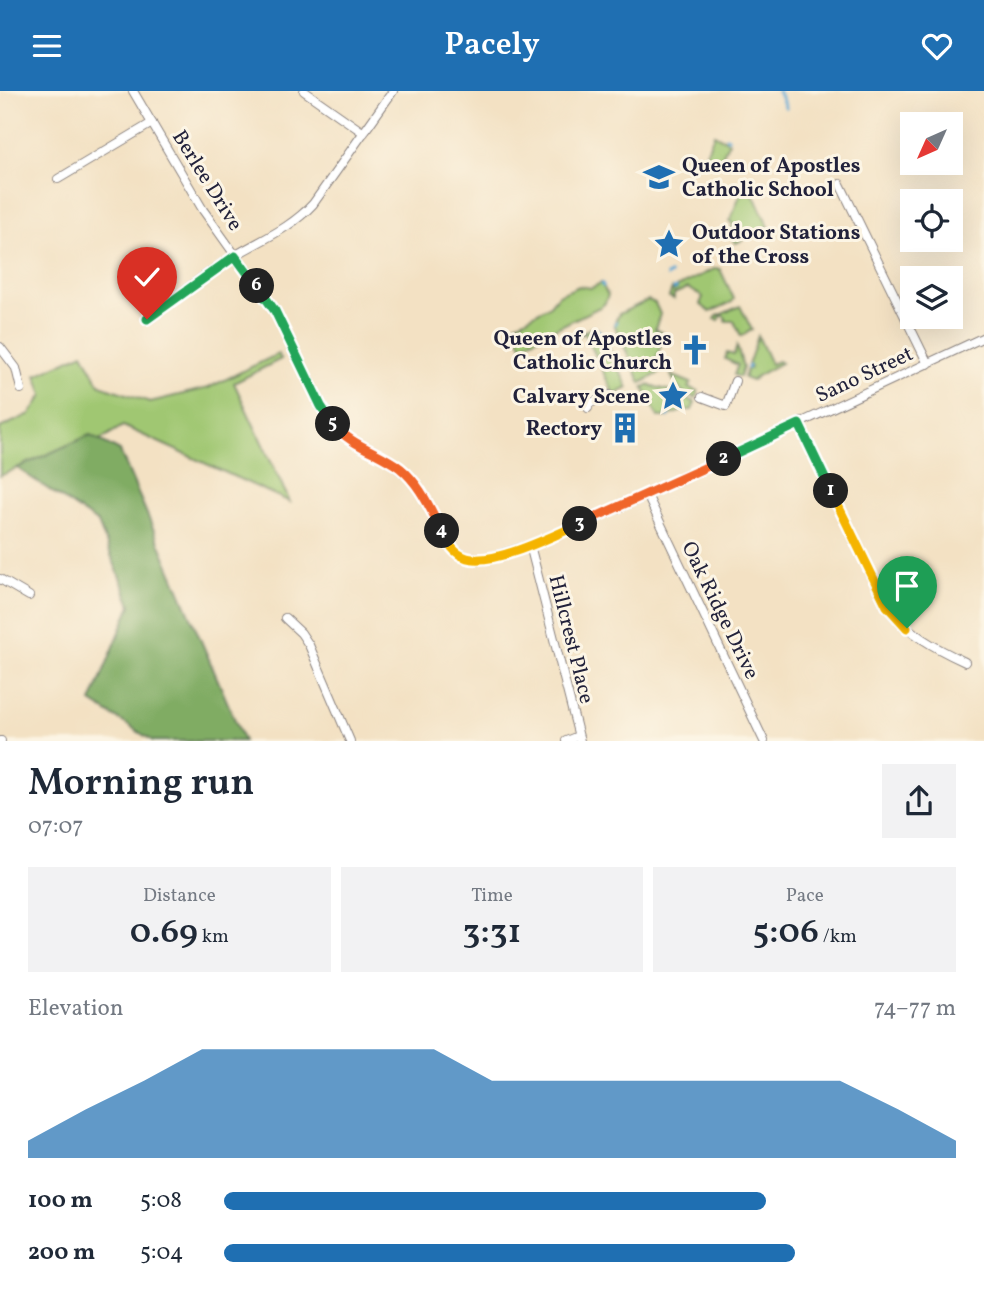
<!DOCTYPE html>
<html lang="en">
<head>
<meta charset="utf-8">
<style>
	:root { --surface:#fff; --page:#f2f2f3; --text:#1f2937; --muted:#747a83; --accent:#1f6fb2 }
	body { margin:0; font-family:Vollkorn,serif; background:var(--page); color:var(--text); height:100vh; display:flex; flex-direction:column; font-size:26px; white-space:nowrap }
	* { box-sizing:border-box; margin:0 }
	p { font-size:23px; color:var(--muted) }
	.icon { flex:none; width:38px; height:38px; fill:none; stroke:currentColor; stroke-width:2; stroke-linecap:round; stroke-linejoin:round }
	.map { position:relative; height:650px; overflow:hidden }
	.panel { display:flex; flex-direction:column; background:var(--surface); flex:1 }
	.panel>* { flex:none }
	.needle { width:46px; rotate:225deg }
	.fabs { position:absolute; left:900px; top:21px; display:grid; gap:14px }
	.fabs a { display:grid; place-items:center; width:63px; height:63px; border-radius:0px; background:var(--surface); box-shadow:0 7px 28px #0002; font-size:35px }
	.pin { position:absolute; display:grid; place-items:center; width:60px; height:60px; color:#fff; margin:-72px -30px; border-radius:50% 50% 50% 0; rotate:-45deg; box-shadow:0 0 7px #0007 }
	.pin .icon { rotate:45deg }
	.km { position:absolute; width:35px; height:35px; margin:-18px; border-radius:50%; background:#222; color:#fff; font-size:19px; line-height:35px; text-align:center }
	.round { display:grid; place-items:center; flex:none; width:74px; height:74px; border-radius:0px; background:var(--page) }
	.summary { display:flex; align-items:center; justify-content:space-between; height:119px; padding:0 28px }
	h1 { font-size:38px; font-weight:600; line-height:52px }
	.stats { display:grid; grid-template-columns:repeat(3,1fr); gap:10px; height:119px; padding:7px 28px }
	.stats div { display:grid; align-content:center; border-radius:0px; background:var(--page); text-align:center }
	.stats b { font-size:35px; font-weight:600 }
	.stats small { font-size:19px; font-weight:400 }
	.stats p { font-size:19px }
	.chart { height:196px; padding:14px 28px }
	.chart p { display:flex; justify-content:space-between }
	.chart svg { width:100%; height:126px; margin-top:7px; fill:var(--accent); opacity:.7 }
	ul { padding:0 28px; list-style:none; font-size:23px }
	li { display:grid; grid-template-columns:112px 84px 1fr; align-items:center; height:52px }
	li i { height:18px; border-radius:9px; background:var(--accent) }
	header { display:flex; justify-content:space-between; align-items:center; height:91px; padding:0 28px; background:var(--accent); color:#fff; font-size:32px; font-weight:600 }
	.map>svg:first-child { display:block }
	.green { fill:#a0c772; stroke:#617456; stroke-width:2 }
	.forest { fill:#80ac64; stroke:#516750; stroke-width:2 }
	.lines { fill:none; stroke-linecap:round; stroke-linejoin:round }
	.stream { stroke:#59a6d2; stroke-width:3.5 }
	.street-casing { stroke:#8a827f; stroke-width:10 }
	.street { stroke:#fff; stroke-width:8 }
	.split-1-casing { stroke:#fff; stroke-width:14 }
	.split-2-casing { stroke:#fff; stroke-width:14 }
	.split-3-casing { stroke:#fff; stroke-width:14 }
	.split-4-casing { stroke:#fff; stroke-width:14 }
	.split-5-casing { stroke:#fff; stroke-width:14 }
	.split-6-casing { stroke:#fff; stroke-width:14 }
	.split-7-casing { stroke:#fff; stroke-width:14 }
	.split-1 { stroke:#f5b400; stroke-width:9 }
	.split-2 { stroke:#22a559; stroke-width:9 }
	.split-3 { stroke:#f0652b; stroke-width:9 }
	.split-4 { stroke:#f5b400; stroke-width:9 }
	.split-5 { stroke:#f0652b; stroke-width:9 }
	.split-6 { stroke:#22a559; stroke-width:9 }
	.split-7 { stroke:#22a559; stroke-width:9 }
	.labels { text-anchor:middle; stroke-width:6; stroke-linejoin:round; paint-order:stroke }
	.poi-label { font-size:21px; font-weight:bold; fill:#22223b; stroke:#fcf5e5; text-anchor:end }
	.street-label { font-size:21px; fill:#22223b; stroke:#fcf5e5 }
</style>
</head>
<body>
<header><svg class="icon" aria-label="menu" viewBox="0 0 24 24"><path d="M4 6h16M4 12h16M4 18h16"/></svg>Pacely<svg class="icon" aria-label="heart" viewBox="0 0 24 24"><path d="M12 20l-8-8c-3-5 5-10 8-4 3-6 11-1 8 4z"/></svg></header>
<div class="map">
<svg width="984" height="650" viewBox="0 0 984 650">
	<rect width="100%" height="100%" fill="#fcf5e5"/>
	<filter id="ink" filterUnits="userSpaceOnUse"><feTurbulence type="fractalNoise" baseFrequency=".0143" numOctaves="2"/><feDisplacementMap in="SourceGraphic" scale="14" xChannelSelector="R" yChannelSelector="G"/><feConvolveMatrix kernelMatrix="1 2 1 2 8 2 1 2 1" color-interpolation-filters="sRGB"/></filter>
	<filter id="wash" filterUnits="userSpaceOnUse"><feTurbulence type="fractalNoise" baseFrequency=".00686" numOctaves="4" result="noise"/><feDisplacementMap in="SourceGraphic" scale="28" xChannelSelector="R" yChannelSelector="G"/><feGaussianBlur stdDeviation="1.57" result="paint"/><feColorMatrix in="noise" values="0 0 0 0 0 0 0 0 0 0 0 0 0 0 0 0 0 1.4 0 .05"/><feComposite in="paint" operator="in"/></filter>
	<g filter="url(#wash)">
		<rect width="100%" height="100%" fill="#f3e1c3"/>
		<g class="green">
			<path d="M714 43 729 51 718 73 704 67Z"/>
			<path d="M746 88 769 136 736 152 726 141 734 136 730 130Z"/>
			<path d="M716 177 720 178 734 208 732 211 710 221 700 213 703 206 688 197 674 203V208L669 206 672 198 673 200 677 198V196Z"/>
			<path d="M601 192 608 204 605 212 602 215 522 254 514 234 549 215 558 204 579 195 591 197Z"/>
			<path d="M648 209 655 212 660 223 655 238 665 243 656 268 659 275 665 279 641 292 614 233 619 223Z"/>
			<path d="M740 215 752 239 741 245 734 230H725L726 227 722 224 719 229 715 228 717 225Z"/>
			<path d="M594 236 601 241 628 297 614 304 585 242 578 245 576 244Z"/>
			<path d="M758 245 771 273 778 270 781 272 757 285 752 290 744 287 747 278H750L751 275 748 274Z"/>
			<path d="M737 255 743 276 740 286 734 284 738 274 725 268 727 262 734 264Z"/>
			<path d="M83 262 100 294 150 311 208 297 278 263 281 268 234 292 290 411 123 335 98 350 90 344 0 385V337L30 323 43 304 36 284Z"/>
			<path d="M671 284 691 292 689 297 698 300 696 307C682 303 676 296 671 284Z"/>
			<path d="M648 294 675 301 684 307 695 311 692 319H685L670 324 668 322 666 324 668 326H658L643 296Z"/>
		</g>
		<path class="forest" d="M90 344 120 360 244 650H153L91 611 131 514 98 432 17 377Z"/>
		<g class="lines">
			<g class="stream">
				<path d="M778 0 786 17"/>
				<path d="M726 46 728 47"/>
				<path d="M667 185 670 183"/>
				<path d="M602 193 603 195"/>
				<path d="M674 198 676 197"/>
				<path d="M615 233 616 231"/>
				<path d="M598 239 600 241"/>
				<path d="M748 277 749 275"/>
				<path d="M668 325 669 324"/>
			</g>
		</g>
	</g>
	<g filter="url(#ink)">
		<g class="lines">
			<g class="street-casing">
				<g id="street">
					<path d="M133 0 203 119 275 220 321 315 330 329 350 349 388 369 413 389 422 402 452 457 467 467 483 469 530 454 618 417 984 246"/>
					<path d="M304 0 364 42"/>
					<path d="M58 88 152 32"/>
					<path d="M840 93 928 273"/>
					<path d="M147 228C176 206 205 183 236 164 263 148 291 137 313 113L393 0"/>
					<path d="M0 256 16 277 21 298"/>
					<path d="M702 306 726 315 735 290"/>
					<path d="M588 317 586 314 609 304 614 306"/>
					<path d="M799 333 887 515C907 542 935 557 965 571"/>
					<path d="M647 404 764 650"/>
					<path d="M530 454 580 650"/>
					<path d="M0 488 29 505"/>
					<path d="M285 527 301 542 309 554 350 650"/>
					<path d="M0 650H1"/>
					<path d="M566 650 578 645"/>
				</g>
			</g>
			<use href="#street" class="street"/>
		</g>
	</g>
	<g class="lines" filter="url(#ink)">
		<g class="split-1-casing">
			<path id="split-1" d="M831 400 887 515 907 537"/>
		</g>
		<g class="split-2-casing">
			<path id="split-2" d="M724 368 799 333 831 400"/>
		</g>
		<g class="split-3-casing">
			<path id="split-3" d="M580 433 724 368"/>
		</g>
		<g class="split-4-casing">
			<path id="split-4" d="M442 440C448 452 454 463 467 467 493 475 555 444 580 433"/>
		</g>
		<g class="split-5-casing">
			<path id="split-5" d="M333 333C353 356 377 360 400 377 421 394 430 418 442 440"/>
		</g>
		<g class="split-6-casing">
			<path id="split-6" d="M257 195 275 220 321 315 333 333"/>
		</g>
		<g class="split-7-casing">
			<path id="split-7" d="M147 228 235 165 257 195"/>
		</g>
		<use href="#split-1" class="split-1"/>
		<use href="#split-2" class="split-2"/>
		<use href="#split-3" class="split-3"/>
		<use href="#split-4" class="split-4"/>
		<use href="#split-5" class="split-5"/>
		<use href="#split-6" class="split-6"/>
		<use href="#split-7" class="split-7"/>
	</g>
	<defs>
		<g id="school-bare" transform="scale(2.415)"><path d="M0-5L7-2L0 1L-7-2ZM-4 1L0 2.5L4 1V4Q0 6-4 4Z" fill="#1f6fb2" stroke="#fcf5e5" stroke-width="2.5" paint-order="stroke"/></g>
		<g id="sight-bare" transform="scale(2.415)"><path d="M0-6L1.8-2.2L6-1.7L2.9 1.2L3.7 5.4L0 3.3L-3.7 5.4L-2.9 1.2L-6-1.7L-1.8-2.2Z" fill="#1f6fb2" stroke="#fcf5e5" stroke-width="2.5" paint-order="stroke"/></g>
		<g id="church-bare" transform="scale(2.415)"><path d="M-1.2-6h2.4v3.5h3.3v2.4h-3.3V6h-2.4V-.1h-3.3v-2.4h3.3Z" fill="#1f6fb2" stroke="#fcf5e5" stroke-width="2.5" paint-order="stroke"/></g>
		<g id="building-bare" transform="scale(2.415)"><path d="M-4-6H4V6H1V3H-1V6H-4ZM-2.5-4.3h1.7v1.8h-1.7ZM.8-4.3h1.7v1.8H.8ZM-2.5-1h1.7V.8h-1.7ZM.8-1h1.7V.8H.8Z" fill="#1f6fb2" stroke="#fcf5e5" stroke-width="2.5" paint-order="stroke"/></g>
	</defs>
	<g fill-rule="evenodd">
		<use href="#school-bare" x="659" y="86"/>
		<use href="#sight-bare" x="669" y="153"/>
		<use href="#church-bare" x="695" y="259"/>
		<use href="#sight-bare" x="673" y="305"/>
		<use href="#building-bare" x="625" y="337"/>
	</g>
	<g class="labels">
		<g class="poi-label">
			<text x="682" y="81" text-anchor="start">Queen of Apostles<tspan x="682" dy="24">Catholic School</tspan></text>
			<text x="692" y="148" text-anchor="start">Outdoor Stations<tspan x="692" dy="24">of the Cross</tspan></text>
			<text x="672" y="254">Queen of Apostles<tspan x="672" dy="24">Catholic Church</tspan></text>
			<text x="650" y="312">Calvary Scene</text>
			<text x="602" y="344">Rectory</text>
		</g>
		<g class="street-label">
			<text transform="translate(208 89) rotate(58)" y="7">Berlee Drive</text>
			<text transform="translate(864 283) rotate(-25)" y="7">Sano Street</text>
			<text transform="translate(721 519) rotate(64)" y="7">Oak Ridge Drive</text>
			<text transform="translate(572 548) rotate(76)" y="7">Hillcrest Place</text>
		</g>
	</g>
</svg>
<div class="fabs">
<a><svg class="needle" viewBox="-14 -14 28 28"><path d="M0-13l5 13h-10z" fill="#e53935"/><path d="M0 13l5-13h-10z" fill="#747a83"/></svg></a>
<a><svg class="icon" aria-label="locate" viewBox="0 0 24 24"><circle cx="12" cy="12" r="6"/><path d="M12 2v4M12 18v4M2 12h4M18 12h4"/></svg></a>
<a><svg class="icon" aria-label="layers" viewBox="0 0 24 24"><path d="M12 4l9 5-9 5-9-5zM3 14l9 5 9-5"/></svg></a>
</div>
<div class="pin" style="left:907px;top:537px;background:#1e9e55"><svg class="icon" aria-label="arrive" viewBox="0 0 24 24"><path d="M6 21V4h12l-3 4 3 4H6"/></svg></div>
<div class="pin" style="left:147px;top:228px;background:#d93025"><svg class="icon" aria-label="check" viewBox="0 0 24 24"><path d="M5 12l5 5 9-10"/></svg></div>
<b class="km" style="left:831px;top:400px">1</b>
<b class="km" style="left:724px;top:368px">2</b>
<b class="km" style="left:580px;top:433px">3</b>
<b class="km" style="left:442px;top:440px">4</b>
<b class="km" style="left:333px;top:333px">5</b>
<b class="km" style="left:257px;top:195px">6</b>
</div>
<section class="panel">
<div class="summary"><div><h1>Morning run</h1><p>07:07</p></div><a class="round"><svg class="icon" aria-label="share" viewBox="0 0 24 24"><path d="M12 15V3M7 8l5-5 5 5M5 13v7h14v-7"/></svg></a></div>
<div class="stats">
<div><p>Distance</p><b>0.69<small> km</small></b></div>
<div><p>Time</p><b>3:31</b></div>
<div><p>Pace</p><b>5:06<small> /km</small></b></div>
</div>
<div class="chart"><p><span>Elevation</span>74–77 m</p>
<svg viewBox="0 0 160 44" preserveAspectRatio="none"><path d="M0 44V38L10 27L20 17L30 6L40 6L50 6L60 6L70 6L80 17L90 17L100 17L110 17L120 17L130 17L140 17L150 27L160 38V44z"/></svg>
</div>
<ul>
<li><b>100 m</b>5:08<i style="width:74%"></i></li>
<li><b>200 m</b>5:04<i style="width:78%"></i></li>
</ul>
</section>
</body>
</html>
